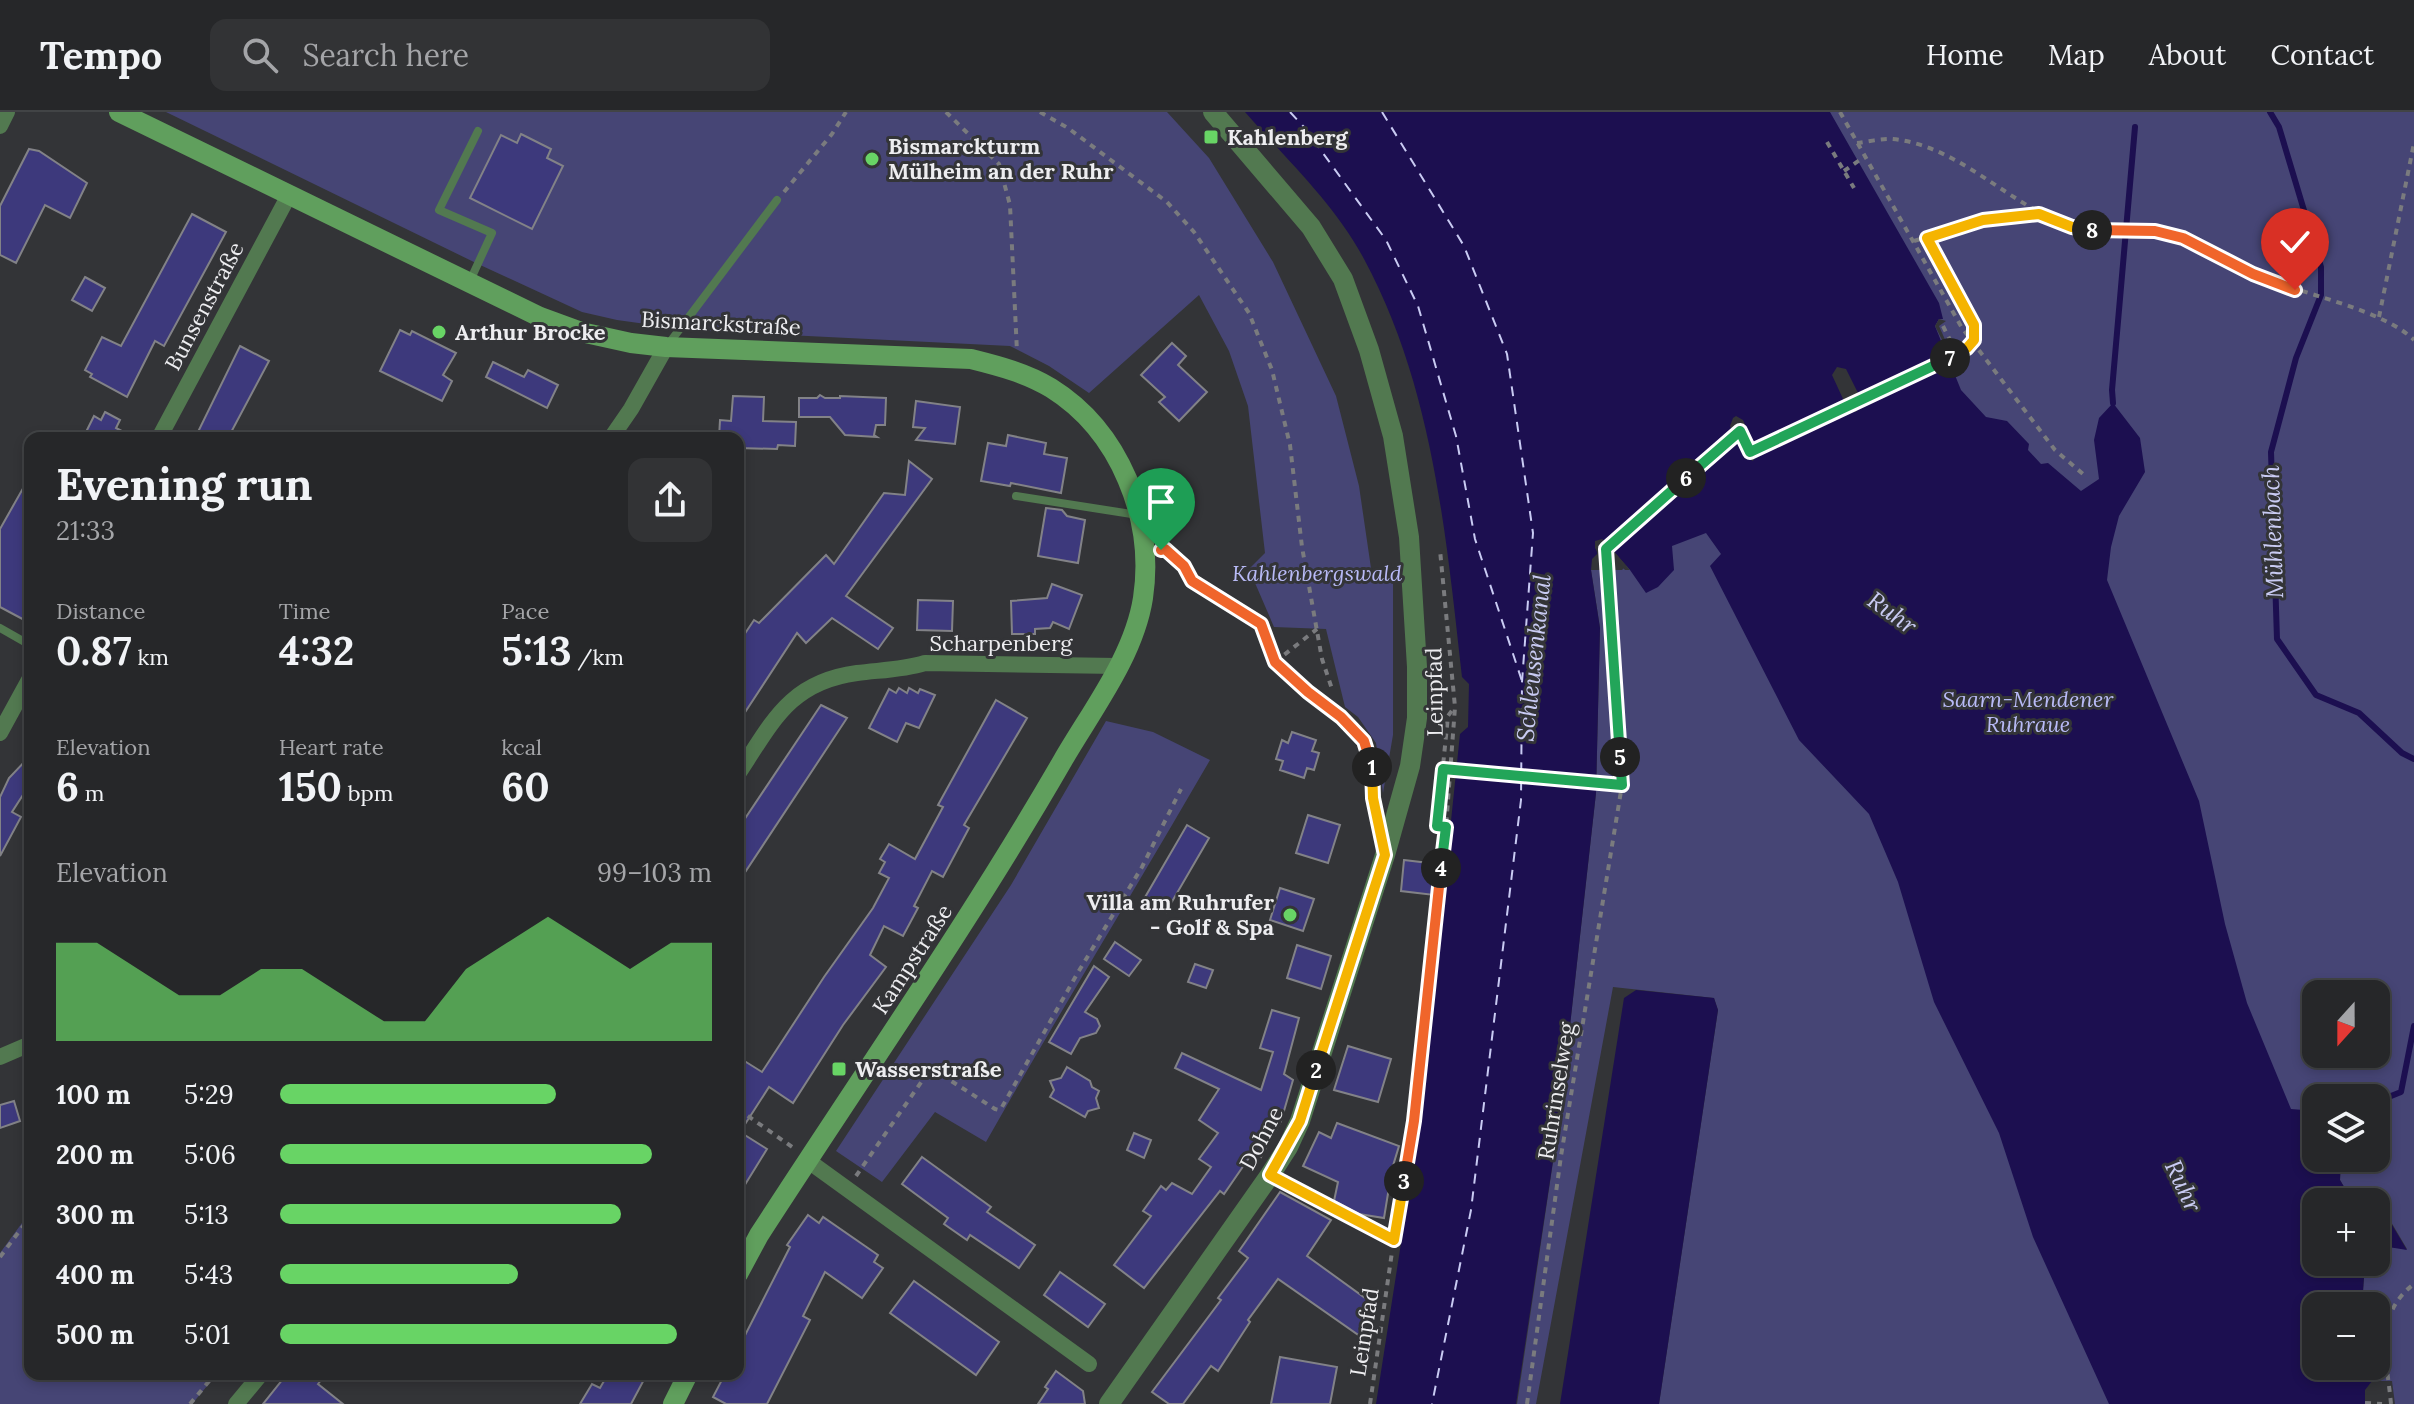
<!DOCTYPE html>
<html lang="en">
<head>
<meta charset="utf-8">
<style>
	:root { --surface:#262729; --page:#323335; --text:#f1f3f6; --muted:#a4a5a8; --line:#424446; --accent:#68d465 }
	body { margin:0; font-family:Lora,serif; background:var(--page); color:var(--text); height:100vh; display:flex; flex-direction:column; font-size:30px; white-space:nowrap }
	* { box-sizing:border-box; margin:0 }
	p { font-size:26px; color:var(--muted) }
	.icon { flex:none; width:44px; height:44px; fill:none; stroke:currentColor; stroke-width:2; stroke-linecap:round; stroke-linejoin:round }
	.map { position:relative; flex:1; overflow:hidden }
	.sheet { position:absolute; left:24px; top:320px; width:720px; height:948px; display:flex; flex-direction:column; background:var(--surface); border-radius:16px; box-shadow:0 4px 12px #0003,0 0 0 2px var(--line) }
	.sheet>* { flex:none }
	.needle { width:52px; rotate:201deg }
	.controls { position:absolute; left:2302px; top:868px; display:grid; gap:16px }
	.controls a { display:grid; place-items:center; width:88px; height:88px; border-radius:16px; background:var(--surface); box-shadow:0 4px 12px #0003,0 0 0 2px var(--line); font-size:40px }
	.pin { position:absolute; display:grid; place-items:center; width:68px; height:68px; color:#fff; margin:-82px -34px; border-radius:50% 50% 50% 0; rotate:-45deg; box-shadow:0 0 8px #0007 }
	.pin .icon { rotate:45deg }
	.km { position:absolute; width:40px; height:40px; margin:-20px; border-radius:50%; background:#222; color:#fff; font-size:22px; line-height:40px; text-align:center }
	.round { display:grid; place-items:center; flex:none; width:84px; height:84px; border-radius:16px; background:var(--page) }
	.overview { display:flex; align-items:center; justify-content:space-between; height:136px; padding:0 32px }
	h1 { font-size:44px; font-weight:700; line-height:60px }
	.stats { display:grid; grid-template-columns:repeat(3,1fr); gap:12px; height:136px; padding:8px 32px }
	.stats div { display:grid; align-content:center }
	.stats b { font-size:40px; font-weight:700 }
	.stats small { font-size:22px; font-weight:400 }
	.stats p { font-size:22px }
	.chart { height:224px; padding:16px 32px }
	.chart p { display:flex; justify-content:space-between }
	.chart svg { width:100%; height:144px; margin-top:8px; fill:var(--accent); opacity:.7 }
	ul { padding:0 32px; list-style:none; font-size:26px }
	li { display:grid; grid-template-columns:128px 96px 1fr; align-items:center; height:60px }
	li i { height:20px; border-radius:10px; background:var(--accent) }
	header { display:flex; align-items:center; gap:48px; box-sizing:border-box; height:112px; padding:0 40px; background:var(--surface); border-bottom:2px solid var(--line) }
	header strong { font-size:38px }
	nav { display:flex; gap:44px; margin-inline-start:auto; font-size:28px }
	.search { width:560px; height:72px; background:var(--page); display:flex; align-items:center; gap:20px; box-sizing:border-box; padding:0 28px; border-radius:16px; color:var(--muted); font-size:30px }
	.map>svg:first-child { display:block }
	.green { fill:#464575; fill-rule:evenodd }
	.water { fill:#1c0f50 }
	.pier { fill:#333437 }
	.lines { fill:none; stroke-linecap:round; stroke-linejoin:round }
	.stream { stroke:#1c0f50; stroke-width:6 }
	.ferry { stroke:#c9cbf3; stroke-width:2; stroke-dasharray:10 8; stroke-linecap:butt }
	.building { fill:#3d397c; stroke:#828287; stroke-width:2 }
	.path { stroke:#7a7b7e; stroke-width:4; stroke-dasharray:6 6; stroke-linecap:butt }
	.service { stroke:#527950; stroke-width:8 }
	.minor { stroke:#527950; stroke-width:16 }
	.tertiary { stroke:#527950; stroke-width:20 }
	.secondary { stroke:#609f5d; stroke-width:20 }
	.path-bridge { stroke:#7a7b7e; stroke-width:4; stroke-dasharray:6 6; stroke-linecap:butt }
	.split-1-casing { stroke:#fff; stroke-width:16 }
	.split-2-casing { stroke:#fff; stroke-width:16 }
	.split-3-casing { stroke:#fff; stroke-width:16 }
	.split-4-casing { stroke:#fff; stroke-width:16 }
	.split-5-casing { stroke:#fff; stroke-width:16 }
	.split-6-casing { stroke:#fff; stroke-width:16 }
	.split-7-casing { stroke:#fff; stroke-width:16 }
	.split-8-casing { stroke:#fff; stroke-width:16 }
	.split-9-casing { stroke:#fff; stroke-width:16 }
	.split-1 { stroke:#f0652b; stroke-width:10 }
	.split-2 { stroke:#f5b400; stroke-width:10 }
	.split-3 { stroke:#f5b400; stroke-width:10 }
	.split-4 { stroke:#f0652b; stroke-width:10 }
	.split-5 { stroke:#22a559; stroke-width:10 }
	.split-6 { stroke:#22a559; stroke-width:10 }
	.split-7 { stroke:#22a559; stroke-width:10 }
	.split-8 { stroke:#f5b400; stroke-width:10 }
	.split-9 { stroke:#f0652b; stroke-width:10 }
	.poi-dot { fill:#68d465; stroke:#333437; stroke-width:3 }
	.labels { text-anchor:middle; stroke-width:6; stroke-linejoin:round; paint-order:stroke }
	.poi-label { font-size:22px; font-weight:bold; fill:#ededf0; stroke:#333437; text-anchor:start }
	.street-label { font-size:22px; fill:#ededf0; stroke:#333437 }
	.park-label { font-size:22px; font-style:italic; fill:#b8baf6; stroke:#333437 }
	.water-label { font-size:24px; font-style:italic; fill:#c9cbf3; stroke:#333437 }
</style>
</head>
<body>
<header>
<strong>Tempo</strong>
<div class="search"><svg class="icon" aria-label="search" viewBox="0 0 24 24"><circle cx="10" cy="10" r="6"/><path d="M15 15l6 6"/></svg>Search here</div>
<nav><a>Home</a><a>Map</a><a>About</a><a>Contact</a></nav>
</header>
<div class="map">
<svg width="2414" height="1292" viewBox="0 0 2414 1292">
	<rect width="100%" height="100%" fill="#333437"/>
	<g class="green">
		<path d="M166 0H1167L1209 46 1273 150 1336 284 1359 374 1372 463 1393 470V623L1383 681 1376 631 1358 605 1345 595 1326 517 1274 515 1249 457 1265 441 1248 294 1229 239 1199 183 1089 281 1049 254 1010 234 689 218 617 208 582 200 478 152Z"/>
		<path d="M1533 0H2414V1292H2395L2392 1269H2372L2369 1254H2376V1194H2362L2365 1150H2376V1133L2407 1137 2371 1076 2358 1090H2353L2340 1068 2341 1046H2376V986H2316V1046L2250 1292H1659L1718 898 1714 886 1613 875 1536 1292H1517L1560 1003 1596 681 1600 516 1591 458H1622L1730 352ZM2316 882H2376V942H2316Z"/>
		<path d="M1106 609 1153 620 1210 648C1136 776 1059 901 986 1030L935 1000 882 1070 836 1039 1011 773Z"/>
		<path d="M30 1100V1262H217L192 1292H0V1141Z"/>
	</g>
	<g class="water">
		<path d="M1245 0H1830L1939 191 1943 207H1939L1935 214 1961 278 1986 305 2007 309 2029 332 2028 338 2041 352 2048 351 2081 379 2099 367 2094 328 2099 306 2113 291 2140 326 2145 360 2119 404 2111 435 2107 468 2199 689 2225 812 2247 891 2291 997 2316 999V1046H2341L2340 1068 2353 1090H2316V1150H2365L2362 1194H2316V1254H2369L2372 1269 2365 1278V1292H2109L2033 1125 1999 1021 1934 890 1898 770 1869 702 1799 628 1710 454 1721 442 1706 421 1672 434 1674 458 1658 475 1646 481 1630 458 1605 429H1595V436L1598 441 1592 447 1591 458 1600 516 1596 681 1560 1003 1516 1292H1376L1420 1009 1460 622 1468 615 1469 572 1462 565C1446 423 1433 275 1364 147 1335 92 1286 47 1245 0Z"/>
		<path d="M1636 878 1714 886 1718 898 1659 1292H1560L1624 886Z"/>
		<path d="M2370 1076 2407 1138 2376 1133V1090H2358Z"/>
	</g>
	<g class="pier">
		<path d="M1939 207 1946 209 1939 214 1954 248 1861 292 1856 300 1849 297 1757 341 1753 349 1747 346 1737 327 1611 436 1630 458H1625L1601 431 1598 435 1602 442 1598 447 1595 429 1602 427 1606 430 1732 319 1730 314 1733 306 1736 304 1743 308 1754 332 1844 289 1832 263 1837 255 1846 257 1859 283 1948 240 1935 214Z"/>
		<path d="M1453 652 1600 665V676L1452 663Z"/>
	</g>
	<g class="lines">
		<g class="stream">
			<path d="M2270 0 2279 15 2321 155V183L2296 246 2271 340 2277 527 2316 583 2359 601 2402 641 2414 647"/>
			<path d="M2113 291 2112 278 2135 15"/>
			<path d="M2376 990 2401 980 2414 914"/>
		</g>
		<g class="ferry">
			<path d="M1290 0 1304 15 1386 128 1418 194 1456 324 1475 427 1522 569"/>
			<path d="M1382 0 1464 134 1507 242 1533 421 1522 570 1521 688 1471 1098 1432 1292"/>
		</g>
	</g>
	<g class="building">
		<path d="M521 22 551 37 547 46 563 54 532 117 470 86 501 23 517 31Z"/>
		<path d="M29 37 39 39 87 71 70 106 45 93 16 151 0 143V94Z"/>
		<path d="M192 102 226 120 164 234 155 229 127 285 90 265 92 262 85 258 102 225 121 234Z"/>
		<path d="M85 165 105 176 92 199 72 188Z"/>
		<path d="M400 218 410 223 412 219 456 241 443 263 452 269 442 289 380 259Z"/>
		<path d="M1172 231 1186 244 1178 253 1207 280 1179 309 1159 290 1165 285 1141 263Z"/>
		<path d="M240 234 269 249 228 326H195Z"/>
		<path d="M493 250 524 265 528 258 558 273 547 296 486 265Z"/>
		<path d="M820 283 825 286H840V284L886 286 885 313H876L874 323 877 325 845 323 830 305H799V286H817Z"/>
		<path d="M733 284 764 285 763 309 796 310 795 334 778 333 777 337 738 336V326H719L720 308 731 309Z"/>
		<path d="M916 289 960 295 955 332 916 328 925 316 913 315Z"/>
		<path d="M105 300 120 308 116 316 135 326H83L94 304 101 308Z"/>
		<path d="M1008 323 1046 331 1044 342 1067 346 1061 381 1011 371 1010 374 981 369 988 331 1006 334Z"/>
		<path d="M909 349 932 367 846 484 893 516 878 537 832 506 806 531 797 521 738 611V532L754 508 759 511 826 443 834 452 884 381 905 383Z"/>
		<path d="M30 364V477L24 489 30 492V511L0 495V417Z"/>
		<path d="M1046 396 1062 398 1067 404 1085 408 1078 451 1038 444Z"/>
		<path d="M1052 472 1082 483 1069 517 1053 510 1050 516 1035 517V522H1012L1011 489 1047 486Z"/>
		<path d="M918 488 953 489 952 519 917 518Z"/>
		<path d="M899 576 907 581 909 576 918 581 920 577 935 583 919 616 906 611 897 630 869 616 889 577 896 581Z"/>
		<path d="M996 588 1027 606 964 713 969 716 943 765 932 759 914 794 918 796 903 824 884 814 870 843 886 855 843 913 793 991 769 975 740 1020 767 1037 738 1084V945L762 960 824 865 873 796 889 766 879 761 885 750 880 747 889 732 915 747 943 695 938 693Z"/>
		<path d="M821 593 847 606 738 771V717Z"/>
		<path d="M1292 620 1316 628 1312 639 1319 641 1314 658 1307 656 1304 666 1280 658 1283 649 1276 647 1282 628 1288 631Z"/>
		<path d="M30 644V672L12 700 21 705 0 744V685L9 666Z"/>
		<path d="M1308 703 1340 713 1328 751 1296 741Z"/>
		<path d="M1187 713 1209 726 1166 800 1144 787Z"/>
		<path d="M1404 748 1437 752 1434 783 1401 779Z"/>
		<path d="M1280 776 1314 787 1303 819 1270 808Z"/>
		<path d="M1115 830 1141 848 1129 864 1104 847Z"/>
		<path d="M1297 833 1331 844 1321 877 1287 866Z"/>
		<path d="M1195 852 1213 858 1206 876 1188 870Z"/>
		<path d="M1094 854 1109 865 1085 900 1097 907 1100 914 1096 921 1080 926 1071 942 1049 930Z"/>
		<path d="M1272 898 1299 906 1284 962 1293 968 1281 1009 1261 1045 1253 1040 1224 1082 1220 1079 1144 1176 1114 1153 1151 1104 1143 1099 1161 1074 1166 1078 1172 1071 1192 1082 1211 1055 1199 1047 1218 1021 1199 1008 1219 977 1175 956 1182 941 1261 978 1273 940 1260 936Z"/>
		<path d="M1348 934 1391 947 1378 990 1334 978Z"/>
		<path d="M1067 955 1090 969 1092 975 1099 979 1096 986 1099 996 1088 999 1085 1005 1050 985 1054 978 1050 969 1061 966Z"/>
		<path d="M14 989 20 1009 0 1016V993Z"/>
		<path d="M1337 1011 1399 1034 1392 1057 1384 1106 1359 1102 1334 1089 1338 1070 1303 1054 1319 1020 1331 1026Z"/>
		<path d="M1134 1021 1151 1028 1144 1046 1127 1038Z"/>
		<path d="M922 1045 991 1095 987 1100 1035 1133 1019 1156 970 1123 967 1128 944 1112 948 1106 902 1072Z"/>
		<path d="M1280 1080 1331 1108 1307 1144 1376 1194 1367 1229 1278 1167 1248 1208 1250 1210 1218 1259 1211 1254 1183 1292H1169L1152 1280 1221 1188 1218 1186 1248 1146 1239 1139Z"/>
		<path d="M808 1103 819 1111 823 1105 878 1143 874 1150 883 1156 862 1186 825 1160 803 1204 810 1208 767 1292H726L713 1285 725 1262H738V1237L790 1135 787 1133Z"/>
		<path d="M1060 1160 1105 1192 1088 1215 1044 1183Z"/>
		<path d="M914 1169 999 1230 976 1263 890 1201Z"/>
		<path d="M1280 1245 1337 1255 1330 1292H1271Z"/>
		<path d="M1056 1259 1083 1279 1085 1292H1038L1048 1277 1045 1275Z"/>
		<path d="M287 1262H326L318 1272 343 1292H263Z"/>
		<path d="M608 1262H647L631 1292H580L592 1272 600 1276Z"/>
	</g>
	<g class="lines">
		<g class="path">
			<path d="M946 0 999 52 1010 93 1017 240"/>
			<path d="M1040 0 1068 16 1167 90 1194 120 1249 201 1272 258 1290 333 1302 435 1322 547 1333 580"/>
			<path d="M1840 0 1962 216 2055 338 2083 362"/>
			<path d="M1827 30 1854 76"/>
			<path d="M1857 31C1868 30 1882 26 1893 27 1959 34 2007 91 2067 113 2096 124 2127 114 2157 119 2194 126 2223 150 2257 164 2300 181 2384 198 2414 228"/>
			<path d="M1844 59 1864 45"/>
			<path d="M784 80 832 22 846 0"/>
			<path d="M1927 126 1943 155"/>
			<path d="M1914 129 1983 108 2036 103"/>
			<path d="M2379 205 2414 31"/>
			<path d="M1943 214 1957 242"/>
			<path d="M1164 437 1184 454 1192 469 1261 512 1275 550 1300 573"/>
			<path d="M1275 550 1317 517"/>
			<path d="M1446 715 1437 714 1448 604 1453 597"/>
			<path d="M738 997 795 1037"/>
			<path d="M856 1064 931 956 995 997 999 998 1002 995 1077 862 1142 755 1181 677"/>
			<path d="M1396 1116 1414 1009 1446 715 1455 595 1440 438"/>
			<path d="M0 1145 30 1105"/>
			<path d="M2365 1291 2382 1292"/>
			<path d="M190 1292 215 1262"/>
			<path d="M1370 1292 1392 1140"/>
			<path d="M1527 1292 1561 1044 1622 673 1607 459"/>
			<path d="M2391 1292C2387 1247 2373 1203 2414 1172"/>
		</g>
		<g class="service">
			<path d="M469 171 492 121 439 98 478 19"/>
			<path d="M667 234 777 88"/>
			<path d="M1016 384 1138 403"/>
			<path d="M0 516 30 533"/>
			<path d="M1308 580 1341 605 1364 629 1373 660V686L1382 731"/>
			<path d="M1271 1064 1394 1128"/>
		</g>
		<g class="minor">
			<path d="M0 14 7 0"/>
			<path d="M159 326 289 83"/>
			<path d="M611 326 631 297 666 235"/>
			<path d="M0 621 30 566"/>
			<path d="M738 662C772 611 789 570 857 561 880 558 902 558 925 551L1118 554"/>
			<path d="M0 945 30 932"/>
			<path d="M807 1048 1089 1252"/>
			<path d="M236 1292 261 1262"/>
		</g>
		<path class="tertiary" d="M1109 1292 1270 1063 1288 1035 1300 1009 1385 743 1410 654 1417 606V555L1409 425 1393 324 1369 238 1343 167 1311 115 1213 0"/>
		<g class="secondary">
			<path d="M119 0 540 205 581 220 631 231 666 235 971 247C999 254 1026 261 1051 276 1120 319 1155 407 1143 486 1134 544 1092 598 1063 648 969 811 861 965 759 1123L738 1162"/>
			<path d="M673 1292 688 1262"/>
		</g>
		<g class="path-bridge">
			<path d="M1607 459 1606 437 1609 433 1740 319 1750 340 1967 236 1974 228V213L1943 155"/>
			<path d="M1443 657 1622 673"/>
		</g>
	</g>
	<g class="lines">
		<g class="split-1-casing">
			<path id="split-1" d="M1161 438 1165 437 1184 454 1192 469 1261 512 1275 550 1308 580 1341 605 1364 629 1372 655"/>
		</g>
		<g class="split-2-casing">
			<path id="split-2" d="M1316 958 1385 743 1373 686 1372 655"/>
		</g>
		<g class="split-3-casing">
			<path id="split-3" d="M1316 958 1300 1009 1270 1063 1394 1128 1404 1069"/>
		</g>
		<g class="split-4-casing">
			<path id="split-4" d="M1404 1069 1414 1009 1441 756"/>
		</g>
		<g class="split-5-casing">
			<path id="split-5" d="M1441 756 1446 715 1437 714 1443 657 1622 673 1620 645"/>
		</g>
		<g class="split-6-casing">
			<path id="split-6" d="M1620 645 1606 437 1686 366"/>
		</g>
		<g class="split-7-casing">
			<path id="split-7" d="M1686 366 1740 319 1750 340 1950 246"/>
		</g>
		<g class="split-8-casing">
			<path id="split-8" d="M1950 246 1967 236 1974 228V213L1927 126 1983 108 2039 102 2072 115 2092 118"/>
		</g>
		<g class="split-9-casing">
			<path id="split-9" d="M2092 118 2155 119 2183 126 2253 162 2295 178"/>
		</g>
		<use href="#split-1" class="split-1"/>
		<use href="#split-2" class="split-2"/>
		<use href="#split-3" class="split-3"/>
		<use href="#split-4" class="split-4"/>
		<use href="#split-5" class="split-5"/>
		<use href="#split-6" class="split-6"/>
		<use href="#split-7" class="split-7"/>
		<use href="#split-8" class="split-8"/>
		<use href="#split-9" class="split-9"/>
	</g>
	<g class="poi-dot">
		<rect x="1203" y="17" width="16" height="16" rx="4"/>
		<circle cx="872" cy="47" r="8"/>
		<circle cx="439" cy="220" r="8"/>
		<circle cx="1290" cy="803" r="8"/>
		<rect x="831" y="949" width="16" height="16" rx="4"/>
	</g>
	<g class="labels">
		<g class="poi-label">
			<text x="1227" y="33">Kahlenberg</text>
			<text x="888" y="42">Bismarckturm<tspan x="888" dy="25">Mülheim an der Ruhr</tspan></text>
			<text x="455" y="228">Arthur Brocke</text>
			<text x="1274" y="798" text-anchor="end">Villa am Ruhrufer<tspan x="1274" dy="25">- Golf &amp; Spa</tspan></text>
			<text x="855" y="965">Wasserstraße</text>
		</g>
		<g class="street-label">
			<text transform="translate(204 194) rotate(-62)" y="8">Bunsenstraße</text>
			<text transform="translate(721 211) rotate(3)" y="8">Bismarckstraße</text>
			<text x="1001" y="539">Scharpenberg</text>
			<text transform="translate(1434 580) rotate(-91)" y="8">Leinpfad</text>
			<text transform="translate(912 847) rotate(-57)" y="8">Kampstraße</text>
			<text transform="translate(1556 979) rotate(-81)" y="8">Ruhrinselweg</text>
			<text transform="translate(1261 1026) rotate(-62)" y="8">Dohne</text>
			<text transform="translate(1364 1220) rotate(-81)" y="8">Leinpfad</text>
		</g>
		<g class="park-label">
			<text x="1317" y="469">Kahlenbergswald</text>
			<text x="2028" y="595">Saarn-Mendener<tspan x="2028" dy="25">Ruhraue</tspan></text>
		</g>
		<g class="water-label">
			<text transform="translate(2273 420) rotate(-92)" y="8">Mühlenbach</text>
			<text transform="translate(1892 501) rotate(36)" y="8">Ruhr</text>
			<text transform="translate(1534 546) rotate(-84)" y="8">Schleusenkanal</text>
			<text transform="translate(2183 1074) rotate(65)" y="8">Ruhr</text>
		</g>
	</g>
</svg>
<div class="controls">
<a><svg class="needle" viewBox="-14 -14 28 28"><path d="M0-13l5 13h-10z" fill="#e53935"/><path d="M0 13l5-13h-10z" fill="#a4a5a8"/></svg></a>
<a><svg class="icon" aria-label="layers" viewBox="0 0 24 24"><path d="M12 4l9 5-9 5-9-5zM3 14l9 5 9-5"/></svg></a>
<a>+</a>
<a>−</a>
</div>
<div class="pin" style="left:1161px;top:438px;background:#1e9e55"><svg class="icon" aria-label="arrive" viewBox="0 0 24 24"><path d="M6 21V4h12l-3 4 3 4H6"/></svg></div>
<div class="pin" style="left:2295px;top:178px;background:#d93025"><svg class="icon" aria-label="check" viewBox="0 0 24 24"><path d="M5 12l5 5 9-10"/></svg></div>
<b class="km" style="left:1372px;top:655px">1</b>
<b class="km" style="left:1316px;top:958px">2</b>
<b class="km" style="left:1404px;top:1069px">3</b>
<b class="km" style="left:1441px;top:756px">4</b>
<b class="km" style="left:1620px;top:645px">5</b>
<b class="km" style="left:1686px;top:366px">6</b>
<b class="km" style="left:1950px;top:246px">7</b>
<b class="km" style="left:2092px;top:118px">8</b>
<section class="sheet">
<div class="overview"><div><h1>Evening run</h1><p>21:33</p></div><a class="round"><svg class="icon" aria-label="share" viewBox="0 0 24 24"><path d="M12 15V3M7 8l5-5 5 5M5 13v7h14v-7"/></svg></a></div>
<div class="stats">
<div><p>Distance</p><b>0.87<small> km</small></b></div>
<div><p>Time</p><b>4:32</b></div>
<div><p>Pace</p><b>5:13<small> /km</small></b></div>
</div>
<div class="stats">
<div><p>Elevation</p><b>6<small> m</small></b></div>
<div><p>Heart rate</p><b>150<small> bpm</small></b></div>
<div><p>kcal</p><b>60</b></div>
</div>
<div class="chart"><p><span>Elevation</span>99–103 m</p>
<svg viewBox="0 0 160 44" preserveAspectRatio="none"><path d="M0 44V14L10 14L20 22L30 30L40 30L50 22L60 22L70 30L80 38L90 38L100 22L110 14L120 6L130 14L140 22L150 14L160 14V44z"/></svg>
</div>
<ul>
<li><b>100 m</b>5:29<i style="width:64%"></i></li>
<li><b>200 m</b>5:06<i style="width:86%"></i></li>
<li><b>300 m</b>5:13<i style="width:79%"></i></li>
<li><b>400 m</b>5:43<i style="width:55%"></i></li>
<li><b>500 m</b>5:01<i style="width:92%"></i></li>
</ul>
</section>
</div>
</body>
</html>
